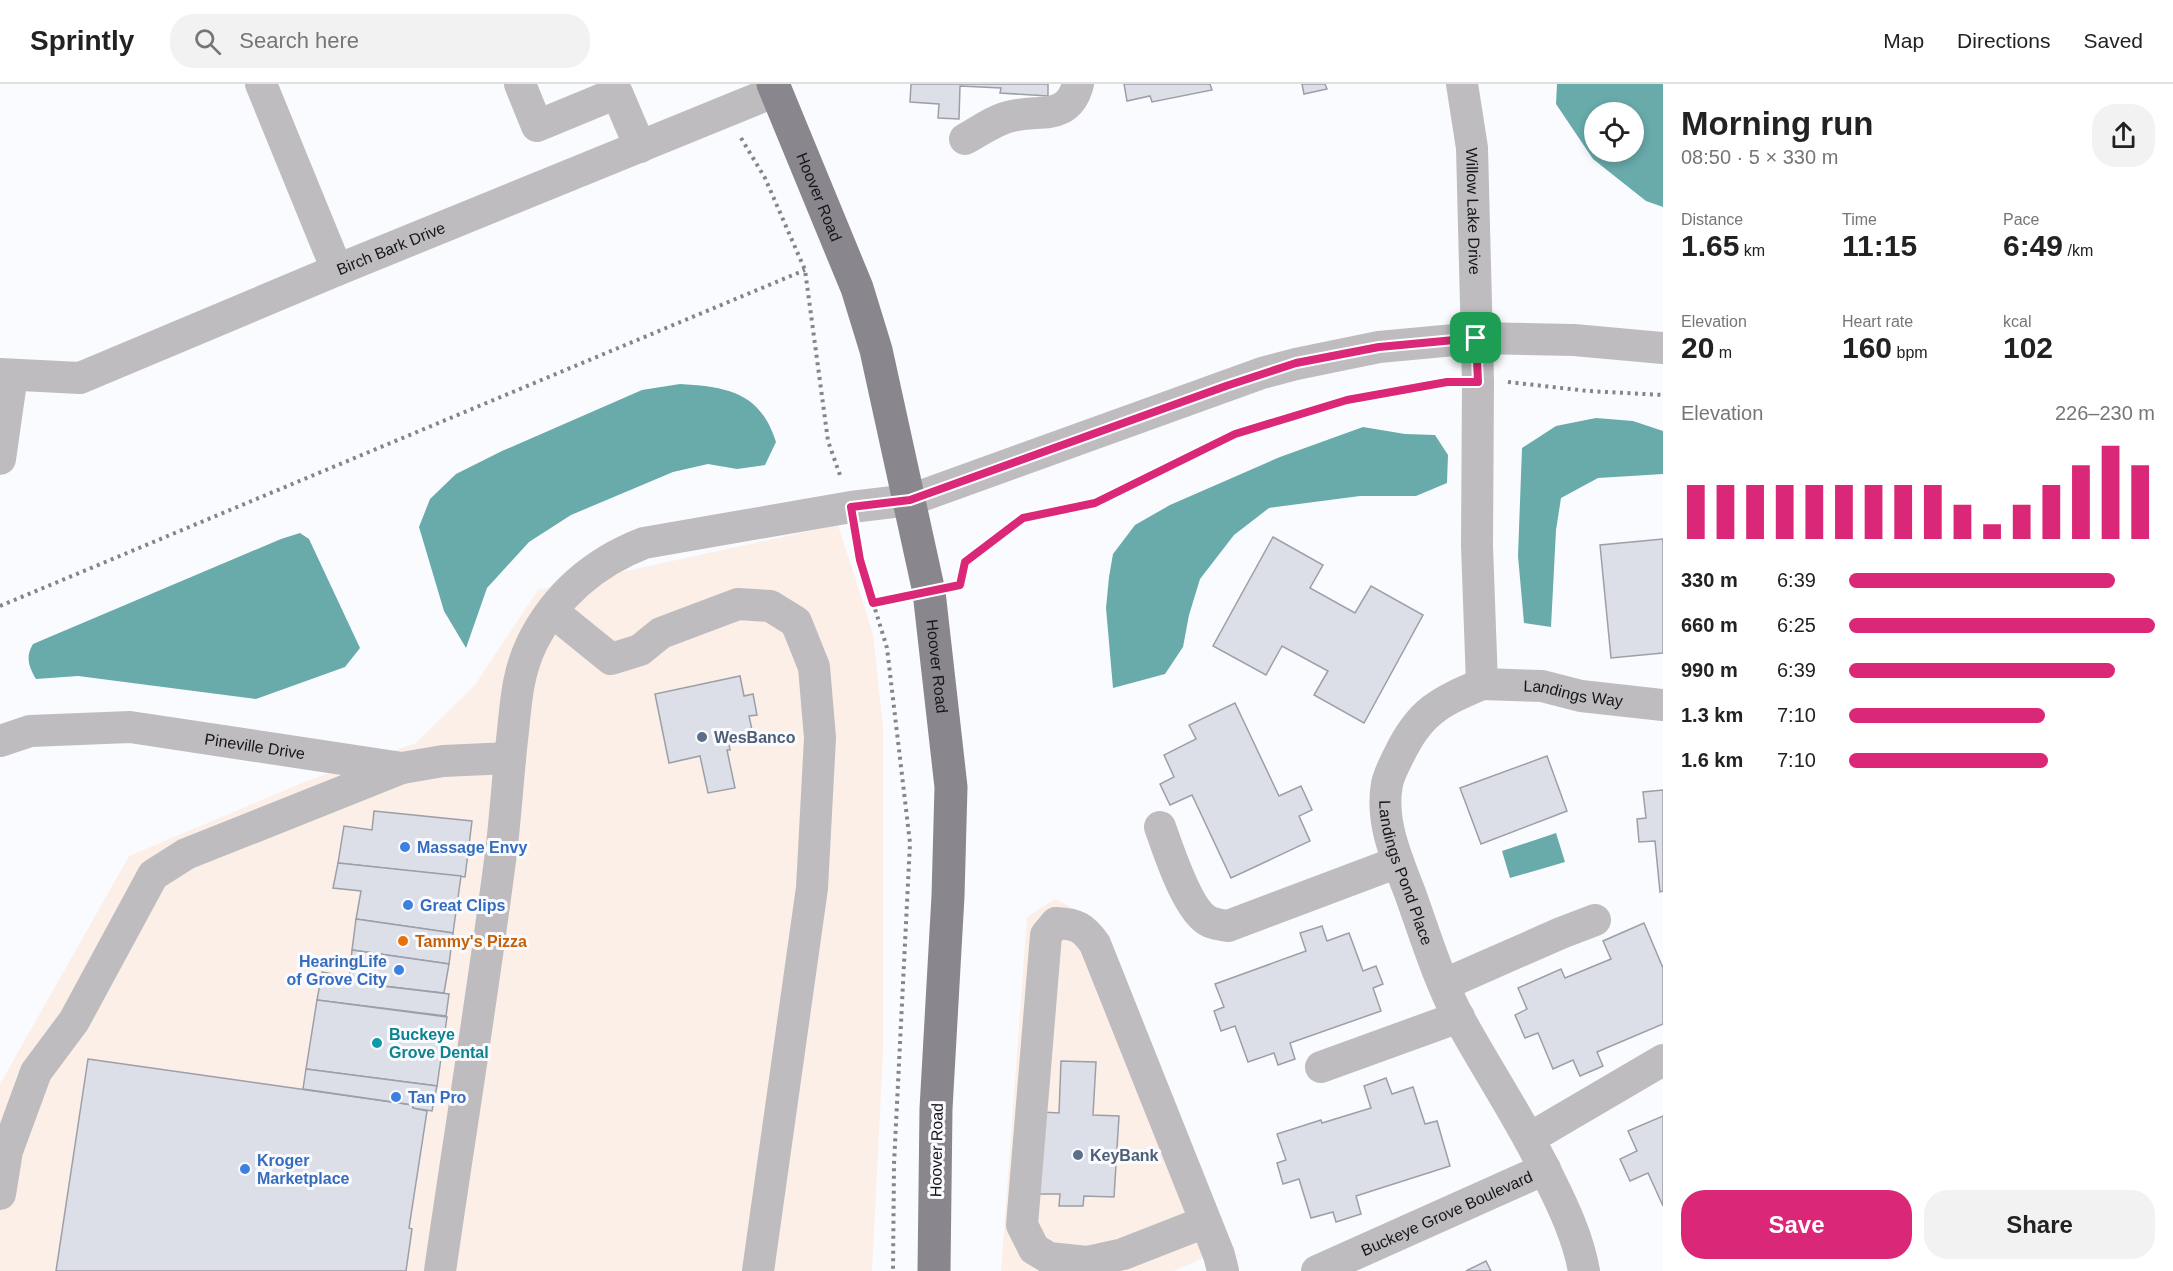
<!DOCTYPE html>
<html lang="en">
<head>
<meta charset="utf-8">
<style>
	:root { --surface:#fff; --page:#f2f2f2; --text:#222; --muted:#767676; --line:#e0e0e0; --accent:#db2777 }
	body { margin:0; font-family:Helvetica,sans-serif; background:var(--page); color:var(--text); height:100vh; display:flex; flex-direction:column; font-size:22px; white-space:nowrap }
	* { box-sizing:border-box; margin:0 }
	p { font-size:20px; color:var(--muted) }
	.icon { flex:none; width:33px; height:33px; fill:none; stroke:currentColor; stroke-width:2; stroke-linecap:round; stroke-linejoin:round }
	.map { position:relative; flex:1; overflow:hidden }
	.side { display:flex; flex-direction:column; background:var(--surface); width:510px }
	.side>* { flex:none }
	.controls { position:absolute; left:1584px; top:18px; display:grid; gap:12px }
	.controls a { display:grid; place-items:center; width:60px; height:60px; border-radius:50%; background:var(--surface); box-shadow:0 3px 9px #0003; font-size:30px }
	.pin { position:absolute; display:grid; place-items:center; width:51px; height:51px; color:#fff; margin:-26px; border-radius:12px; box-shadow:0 3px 9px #0006 }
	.round { display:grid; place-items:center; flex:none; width:63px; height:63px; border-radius:24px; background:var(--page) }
	.summary { display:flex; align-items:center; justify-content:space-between; height:102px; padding:0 18px }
	h1 { font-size:33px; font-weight:700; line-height:45px }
	.figures { display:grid; grid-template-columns:repeat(3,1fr); gap:9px; height:102px; padding:6px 18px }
	.figures div { display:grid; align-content:center }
	.figures b { font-size:30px; font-weight:700 }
	.figures small { font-size:16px; font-weight:400 }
	.figures p { font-size:16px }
	.chart { height:168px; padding:12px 18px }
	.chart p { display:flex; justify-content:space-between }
	.chart svg { width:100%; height:108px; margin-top:6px; stroke:var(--accent); stroke-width:6 }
	.action { display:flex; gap:12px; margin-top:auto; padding:12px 18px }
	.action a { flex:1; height:69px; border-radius:24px; background:var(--accent); color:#fff; font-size:24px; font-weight:700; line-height:69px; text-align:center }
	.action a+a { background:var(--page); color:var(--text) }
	ul { padding:0 18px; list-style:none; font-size:20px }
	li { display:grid; grid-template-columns:96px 72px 1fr; align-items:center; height:45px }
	li i { height:15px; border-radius:8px; background:var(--accent) }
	header { display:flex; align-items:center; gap:36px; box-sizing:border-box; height:84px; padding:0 30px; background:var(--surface); border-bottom:2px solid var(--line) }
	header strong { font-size:28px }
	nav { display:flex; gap:33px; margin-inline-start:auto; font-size:21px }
	.search { width:420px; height:54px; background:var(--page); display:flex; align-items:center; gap:15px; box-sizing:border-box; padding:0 21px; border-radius:24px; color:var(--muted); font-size:22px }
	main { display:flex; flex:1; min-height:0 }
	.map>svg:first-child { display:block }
	.commercial { fill:#fcefe7 }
	.water { fill:#69aaab; fill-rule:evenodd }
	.building { fill:#dcdfe7; stroke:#9d9fa8; stroke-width:1.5 }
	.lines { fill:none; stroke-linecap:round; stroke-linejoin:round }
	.path { stroke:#848588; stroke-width:4; stroke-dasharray:3 4.5; stroke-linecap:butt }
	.minor { stroke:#bebcbf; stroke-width:32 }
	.major { stroke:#8a868d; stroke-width:33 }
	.route-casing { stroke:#fff; stroke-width:12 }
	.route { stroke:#db2777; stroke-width:8 }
	.service-dot { fill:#5c6f8a; stroke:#fafbff; stroke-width:2 }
	.shop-dot { fill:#3f7fe0; stroke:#fafbff; stroke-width:2 }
	.food-dot { fill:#e8710a; stroke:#fafbff; stroke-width:2 }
	.culture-dot { fill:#0f9aa8; stroke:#fafbff; stroke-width:2 }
	.labels { text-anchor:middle; stroke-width:6; stroke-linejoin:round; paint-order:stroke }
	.street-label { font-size:16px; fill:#16171a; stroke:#fafbff }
	.service-label { font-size:16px; font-weight:bold; fill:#4e5e75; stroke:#fafbff; text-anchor:start }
	.shop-label { font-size:16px; font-weight:bold; fill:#366cbe; stroke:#fafbff; text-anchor:start }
	.food-label { font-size:16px; font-weight:bold; fill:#c56008; stroke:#fafbff; text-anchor:start }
	.culture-label { font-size:16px; font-weight:bold; fill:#0d838f; stroke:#fafbff; text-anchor:start }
</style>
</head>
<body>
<header>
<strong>Sprintly</strong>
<div class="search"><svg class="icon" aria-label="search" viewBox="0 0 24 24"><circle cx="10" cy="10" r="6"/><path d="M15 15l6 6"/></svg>Search here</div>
<nav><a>Map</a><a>Directions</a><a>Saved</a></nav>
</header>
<main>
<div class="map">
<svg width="1663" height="1187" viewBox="0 0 1663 1187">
	<rect width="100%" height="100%" fill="#fafbff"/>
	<g class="commercial">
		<path d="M838 441 873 550 883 642V970L872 1187H0V1000L129 772 307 697 416 659 475 601 538 506Z"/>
		<path d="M1055 815 1085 830 1230 1162 1174 1187H1001L1027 833Z"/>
	</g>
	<g class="water">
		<path d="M1557 0H1663V123L1646 117 1593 75 1556 20ZM1594 28H1634V68H1594Z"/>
		<path d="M680 300C728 303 760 308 776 358L765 381 737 385 708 380 673 388 571 431 529 458 487 504 466 564 444 527 419 443 430 415 456 390 502 367 642 306Z"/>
		<path d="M1596 334 1633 337 1663 347V390L1598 394 1561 414 1556 446 1551 543 1524 539 1518 472 1522 364 1556 342Z"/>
		<path d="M1363 343 1405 350 1435 351 1448 371 1447 399 1416 412H1360L1269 424 1234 451 1200 495 1189 531 1183 563 1165 590 1113 604 1106 524 1109 493 1113 470 1135 441 1170 421 1280 373Z"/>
		<path d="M300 449 309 455 360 564 345 583 256 615 78 592 36 595C29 583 25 573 33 560L281 455Z"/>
		<path d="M1556 749 1565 778 1510 794 1502 767Z"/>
	</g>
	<g class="building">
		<path d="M911 0H1048V12L1000 9 1001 4 960 2 959 35 938 34 939 20 910 18Z"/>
		<path d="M1124 0H1210L1212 6 1152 18 1150 12 1127 17Z"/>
		<path d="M1302 0H1325L1327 5 1304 10Z"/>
		<path d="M1273 453 1323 481 1310 504 1355 529 1371 502 1423 531 1364 639 1314 611 1328 587 1282 562 1266 591 1213 562Z"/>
		<path d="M1663 455V569L1611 574 1600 461Z"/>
		<path d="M740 592 744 612 753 610 757 631 749 632 752 646 739 649 741 657 729 660 730 666H727L735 704 708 709 700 672 669 679 655 610Z"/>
		<path d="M1235 619 1279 712 1301 702 1312 726 1299 732 1310 757 1231 794 1192 711 1170 721 1160 700 1174 693 1164 671 1196 655 1189 641Z"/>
		<path d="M1547 672 1567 727 1481 760 1460 704Z"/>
		<path d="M1663 706V807L1660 808 1655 757 1639 758 1637 735 1646 734 1643 708Z"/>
		<path d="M374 727 472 737 465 793 338 779 344 742 372 746Z"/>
		<path d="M338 779 461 792 453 849 356 835 361 807 333 804Z"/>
		<path d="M356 835 453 849 449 880 352 866Z"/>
		<path d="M1644 839 1663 884V940L1597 968 1603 982 1580 992 1573 976 1553 985 1538 949 1525 954 1515 931 1527 925 1518 904 1561 885 1565 894 1611 875 1603 857Z"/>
		<path d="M1322 842 1327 857 1349 849 1363 887 1376 882 1383 900 1373 904 1381 927 1290 959 1295 975 1278 981 1274 969 1248 978 1235 942 1221 947 1214 927 1224 923 1215 900 1306 867 1300 849Z"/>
		<path d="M352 866 449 880 444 909 349 898Z"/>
		<path d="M322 888 350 893 349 898 449 910 446 932 317 916Z"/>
		<path d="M317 916 447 933 437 1002 306 985Z"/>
		<path d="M88 975 413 1021V1024L427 1027 409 1144 412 1145 406 1187H56Z"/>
		<path d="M1061 977 1096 978 1093 1031 1119 1032 1114 1113 1084 1112 1083 1122H1059L1060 1110H1036L1042 1028 1059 1029Z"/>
		<path d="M306 985 437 1002 432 1027 413 1024V1021L303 1005Z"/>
		<path d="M1386 994 1392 1010 1413 1003 1425 1040 1437 1037 1450 1082 1356 1112 1361 1130 1336 1138 1333 1128 1311 1134 1299 1095 1283 1100 1277 1079 1286 1076 1277 1050 1321 1036 1322 1039 1371 1024 1364 1002Z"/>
		<path d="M1663 1032V1122L1648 1089 1630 1097 1620 1075 1637 1067 1628 1047Z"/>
		<path d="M1486 1177 1491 1187H1466Z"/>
	</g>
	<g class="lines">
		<g class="path">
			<path d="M741 54 765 94 805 186 828 357 841 394"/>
			<path d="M1508 298 1588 307 1663 311"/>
			<path d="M856 453 860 476 887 564 910 759 894 1080 893 1187"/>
			<path d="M960 499 965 478 1023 434 1095 419 1235 350 1347 316 1449 298"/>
			<path d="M873 519 899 514"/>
			<path d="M0 522 805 186"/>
		</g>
		<g class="minor">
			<path d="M261 0 337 186"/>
			<path d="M520 0 537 42 617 9 640 63"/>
			<path id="s1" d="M1462 0 1472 64 1478 298 1477 462 1482 600C1440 618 1420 627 1399 671 1395 679 1389 690 1387 700 1380 738 1397 775 1410 809 1425 851 1439 897 1460 936 1489 989 1523 1039 1549 1094 1564 1124 1578 1154 1584 1187"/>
			<path d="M965 55C980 47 996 35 1012 32 1042 25 1068 37 1078 0"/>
			<path id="s2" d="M0 290 80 294 337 186 776 7"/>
			<path d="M0 375 12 291"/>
			<path d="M553 528 611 575 640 566 661 549 738 520 770 522 796 538 814 583 820 654 812 804 758 1187"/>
			<path id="s3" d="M1482 600 1542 602 1581 612 1663 621"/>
			<path id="s4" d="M0 657 30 647 130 643 402 684 443 677 510 674"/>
			<path d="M1160 743C1168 765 1188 829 1210 838 1215 840 1222 841 1228 842L1398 778"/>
			<path d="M1445 900 1561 849 1595 836"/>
			<path d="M1321 983 1459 933"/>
			<path d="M1530 1054 1663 976"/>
			<path d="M0 1110 7 1067 36 988 74 937 153 791 186 770 402 684"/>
			<path d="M1205 1138 1123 1170 1087 1178 1049 1174 1034 1165 1022 1141 1046 851 1056 839C1077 840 1083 843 1095 860L1219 1171 1223 1187"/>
			<path d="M440 1187C460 1048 483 909 501 769 506 729 508 688 513 647 516 616 518 588 532 559 556 511 595 478 644 459L851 423 910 416 1262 289 1296 280 1379 263 1476 254 1574 256 1663 264"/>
			<path id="s5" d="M1317 1187 1545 1085"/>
		</g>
		<path class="major" id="s6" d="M773 0 857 204 876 266 929 508 951 703 948 812 936 1025 934 1187"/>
	</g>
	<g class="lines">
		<g class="route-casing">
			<path id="route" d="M1476 254 1478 298H1447L1347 316 1235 350 1095 419 1023 434 965 478 960 501 873 519 860 476 851 423 910 416 1226 302 1296 279 1379 263Z"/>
		</g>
		<use href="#route" class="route"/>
	</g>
	<g class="service-dot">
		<circle cx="702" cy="653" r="6"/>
		<circle cx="1078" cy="1071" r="6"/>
	</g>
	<g class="shop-dot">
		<circle cx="405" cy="763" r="6"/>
		<circle cx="408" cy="821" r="6"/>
		<circle cx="399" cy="886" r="6"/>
		<circle cx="396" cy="1013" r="6"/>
		<circle cx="245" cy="1085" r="6"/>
	</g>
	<circle class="food-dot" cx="403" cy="857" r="6"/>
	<circle class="culture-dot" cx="377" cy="959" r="6"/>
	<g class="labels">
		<g class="street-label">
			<text dy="6" stroke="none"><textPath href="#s6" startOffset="122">Hoover Road</textPath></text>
			<text dy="6" stroke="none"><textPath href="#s1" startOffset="128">Willow Lake Drive</textPath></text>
			<text dy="6" stroke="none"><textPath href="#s2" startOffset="417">Birch Bark Drive</textPath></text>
			<text dy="6" stroke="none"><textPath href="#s6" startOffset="608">Hoover Road</textPath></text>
			<text dy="6" stroke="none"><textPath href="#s3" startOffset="92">Landings Way</textPath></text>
			<text dy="6" stroke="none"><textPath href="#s4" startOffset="258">Pineville Drive</textPath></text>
			<text dy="6" stroke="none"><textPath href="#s1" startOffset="837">Landings Pond Place</textPath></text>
			<text transform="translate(936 1066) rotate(-89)" y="6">Hoover Road</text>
			<text dy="6" stroke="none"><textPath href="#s5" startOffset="142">Buckeye Grove Boulevard</textPath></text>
		</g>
		<g class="service-label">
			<text x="714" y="659">WesBanco</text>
			<text x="1090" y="1077">KeyBank</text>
		</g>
		<g class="shop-label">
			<text x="417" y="769">Massage Envy</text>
			<text x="420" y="827">Great Clips</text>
			<text x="387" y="883" text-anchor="end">HearingLife<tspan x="387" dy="18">of Grove City</tspan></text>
			<text x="408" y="1019">Tan Pro</text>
			<text x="257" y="1082">Kroger<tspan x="257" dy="18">Marketplace</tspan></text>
		</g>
		<g class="food-label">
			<text x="415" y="863">Tammy's Pizza</text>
		</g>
		<g class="culture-label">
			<text x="389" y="956">Buckeye<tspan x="389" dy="18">Grove Dental</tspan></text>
		</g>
	</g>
</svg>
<div class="controls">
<a><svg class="icon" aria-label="locate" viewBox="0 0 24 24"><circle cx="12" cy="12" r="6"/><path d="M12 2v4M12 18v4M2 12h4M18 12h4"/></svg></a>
</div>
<div class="pin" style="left:1476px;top:254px;background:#1e9e55"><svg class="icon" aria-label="arrive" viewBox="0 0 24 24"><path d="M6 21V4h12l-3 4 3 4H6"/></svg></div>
</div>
<section class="side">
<div class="summary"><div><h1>Morning run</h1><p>08:50 · 5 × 330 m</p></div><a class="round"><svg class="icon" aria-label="share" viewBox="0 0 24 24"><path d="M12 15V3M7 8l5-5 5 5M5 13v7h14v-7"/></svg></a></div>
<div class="figures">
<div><p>Distance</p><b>1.65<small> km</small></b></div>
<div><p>Time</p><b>11:15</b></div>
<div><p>Pace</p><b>6:49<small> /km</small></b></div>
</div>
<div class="figures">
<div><p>Elevation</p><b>20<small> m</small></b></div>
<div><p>Heart rate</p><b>160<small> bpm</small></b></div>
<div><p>kcal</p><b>102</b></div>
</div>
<div class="chart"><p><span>Elevation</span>226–230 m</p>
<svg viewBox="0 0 160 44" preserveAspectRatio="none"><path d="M5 44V22M15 44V22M25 44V22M35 44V22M45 44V22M55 44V22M65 44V22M75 44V22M85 44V22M95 44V30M105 44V38M115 44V30M125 44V22M135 44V14M145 44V6M155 44V14"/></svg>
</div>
<ul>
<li><b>330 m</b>6:39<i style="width:87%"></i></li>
<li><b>660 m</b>6:25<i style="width:100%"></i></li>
<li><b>990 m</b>6:39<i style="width:87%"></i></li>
<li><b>1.3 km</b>7:10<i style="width:64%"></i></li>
<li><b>1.6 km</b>7:10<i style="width:65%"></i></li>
</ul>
<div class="action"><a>Save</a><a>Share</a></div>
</section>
</main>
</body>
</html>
